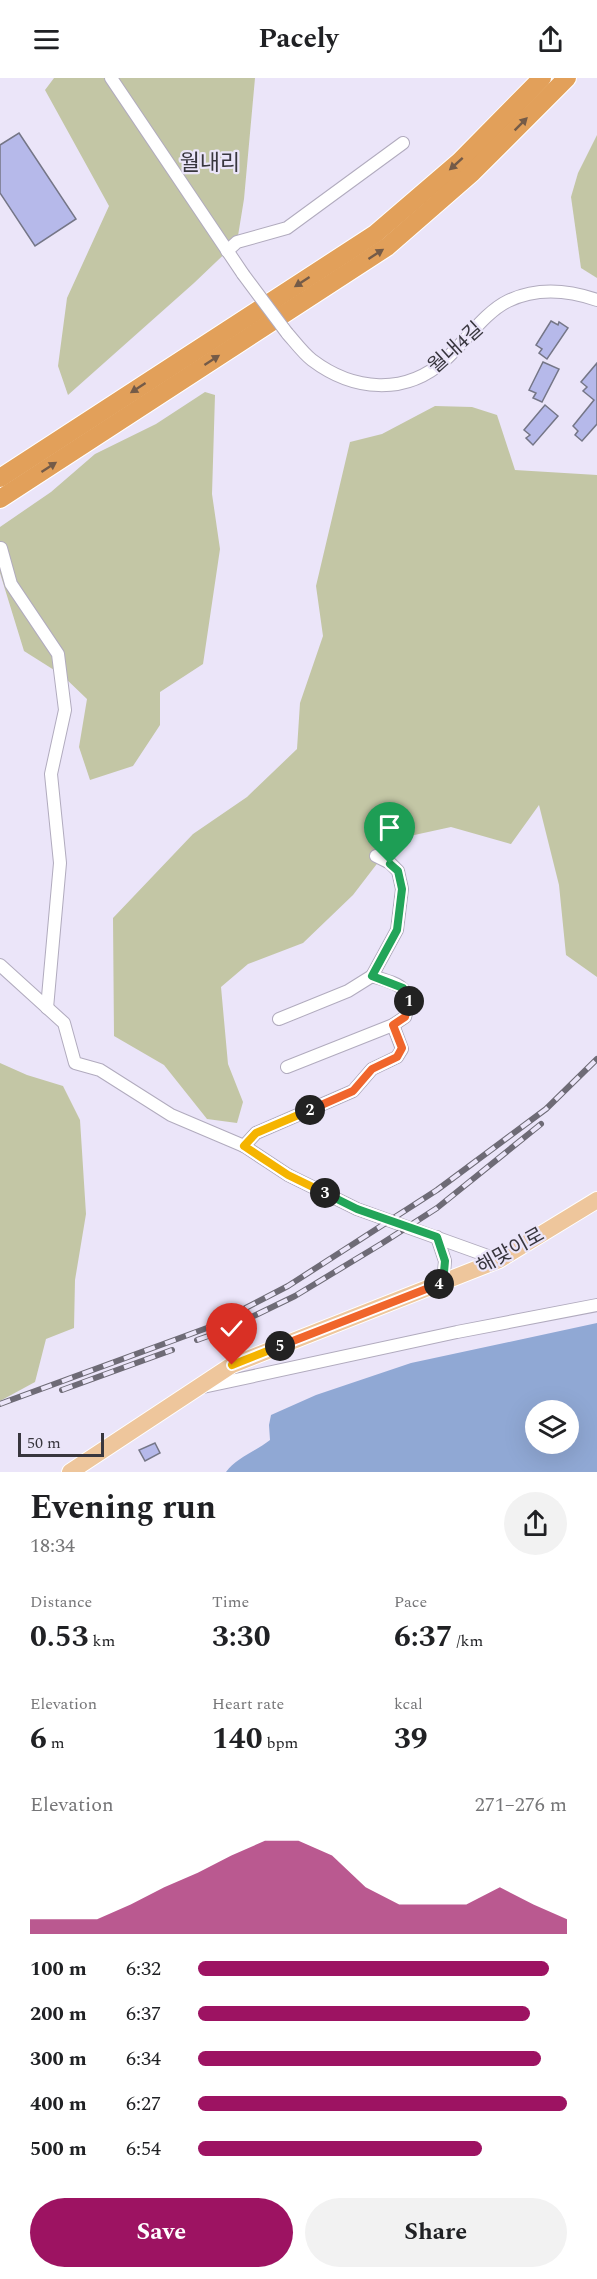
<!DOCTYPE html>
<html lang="en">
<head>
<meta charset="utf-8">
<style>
	:root { --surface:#fff; --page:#f2f2f2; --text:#202124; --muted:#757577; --accent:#9d1362 }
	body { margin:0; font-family:Spectral,"Noto Sans KR",serif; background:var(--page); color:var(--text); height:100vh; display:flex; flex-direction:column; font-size:22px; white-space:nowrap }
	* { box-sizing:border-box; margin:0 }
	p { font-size:20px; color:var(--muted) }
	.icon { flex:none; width:33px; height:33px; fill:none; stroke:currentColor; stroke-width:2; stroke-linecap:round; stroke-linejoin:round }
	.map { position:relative; height:1394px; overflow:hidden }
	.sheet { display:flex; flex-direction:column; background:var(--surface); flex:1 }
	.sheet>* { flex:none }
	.fabs { position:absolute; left:525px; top:1322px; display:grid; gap:12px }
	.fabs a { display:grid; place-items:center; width:54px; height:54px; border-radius:50%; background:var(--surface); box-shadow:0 6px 24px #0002; font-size:30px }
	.scale { position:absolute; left:18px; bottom:15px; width:86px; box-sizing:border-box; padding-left:6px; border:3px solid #38363e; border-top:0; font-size:16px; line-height:21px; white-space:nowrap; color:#38363e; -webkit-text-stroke:4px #ebe5f9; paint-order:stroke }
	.pin { position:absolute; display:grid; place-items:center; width:51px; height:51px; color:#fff; margin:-62px -26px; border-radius:50% 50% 50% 0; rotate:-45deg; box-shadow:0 0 6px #0007 }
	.pin .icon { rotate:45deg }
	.km { position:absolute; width:30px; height:30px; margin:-15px; border-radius:50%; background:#222; color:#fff; font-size:16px; line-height:30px; text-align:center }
	.round { display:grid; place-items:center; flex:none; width:63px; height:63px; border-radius:32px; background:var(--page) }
	.overview { display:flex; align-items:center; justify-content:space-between; height:102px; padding:0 30px }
	h1 { font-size:33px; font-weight:700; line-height:45px }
	.stats { display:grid; grid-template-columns:repeat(3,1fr); gap:9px; height:102px; padding:6px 30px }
	.stats div { display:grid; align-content:center }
	.stats b { font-size:30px; font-weight:700 }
	.stats small { font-size:16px; font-weight:400 }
	.stats p { font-size:16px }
	.chart { height:168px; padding:12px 30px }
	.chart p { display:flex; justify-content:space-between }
	.chart svg { width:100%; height:108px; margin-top:6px; fill:var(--accent); opacity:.7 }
	.button { display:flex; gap:12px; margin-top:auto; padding:12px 30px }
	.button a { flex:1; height:69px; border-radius:36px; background:var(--accent); color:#fff; font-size:24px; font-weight:700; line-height:69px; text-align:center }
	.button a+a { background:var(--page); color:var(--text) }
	ul { padding:0 30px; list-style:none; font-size:20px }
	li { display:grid; grid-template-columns:96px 72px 1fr; align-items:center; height:45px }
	li i { height:15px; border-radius:8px; background:var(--accent) }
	header { display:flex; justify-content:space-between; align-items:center; height:78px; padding:0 30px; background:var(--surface); font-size:27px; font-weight:700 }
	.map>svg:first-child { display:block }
	.green { fill:#c3c6a5 }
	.water { fill:#90a8d4; fill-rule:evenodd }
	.building { fill:#b6b9ea; stroke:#757687; stroke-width:1.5 }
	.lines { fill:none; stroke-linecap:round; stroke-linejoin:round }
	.minor-casing { stroke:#b1abbe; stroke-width:14 }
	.major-casing { stroke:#fff; stroke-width:18 }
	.highway-casing { stroke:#fff; stroke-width:20 }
	.minor { stroke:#fff; stroke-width:12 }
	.major { stroke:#eec69c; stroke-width:16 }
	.highway { stroke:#e2a05a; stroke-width:18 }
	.rail-casing { stroke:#6e6b76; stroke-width:6 }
	.rail { stroke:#ebe5f9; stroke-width:4; stroke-dasharray:11; stroke-linecap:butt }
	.minor-bridge-casing { stroke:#b1abbe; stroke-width:14; stroke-linecap:butt }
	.minor-bridge { stroke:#fff; stroke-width:12 }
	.oneway { fill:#745b48 }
	.split-1-casing { stroke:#fff; stroke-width:12 }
	.split-2-casing { stroke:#fff; stroke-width:12 }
	.split-3-casing { stroke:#fff; stroke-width:12 }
	.split-4-casing { stroke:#fff; stroke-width:12 }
	.split-5-casing { stroke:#fff; stroke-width:12 }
	.split-6-casing { stroke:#fff; stroke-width:12 }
	.split-1 { stroke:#22a559; stroke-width:8 }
	.split-2 { stroke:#f0652b; stroke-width:8 }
	.split-3 { stroke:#f5b400; stroke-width:8 }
	.split-4 { stroke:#22a559; stroke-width:8 }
	.split-5 { stroke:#f0652b; stroke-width:8 }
	.split-6 { stroke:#f5b400; stroke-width:8 }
	.labels { text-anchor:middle; stroke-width:4.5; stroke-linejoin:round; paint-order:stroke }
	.street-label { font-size:20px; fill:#38363e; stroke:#ebe5f9 }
	.quarter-label { font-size:22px; fill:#38363e; stroke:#ebe5f9 }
</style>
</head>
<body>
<header><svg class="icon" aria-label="menu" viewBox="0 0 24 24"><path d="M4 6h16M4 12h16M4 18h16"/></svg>Pacely<svg class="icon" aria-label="share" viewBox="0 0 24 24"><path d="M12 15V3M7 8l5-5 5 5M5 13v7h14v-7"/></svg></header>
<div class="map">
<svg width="597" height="1394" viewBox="0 0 597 1394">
	<rect width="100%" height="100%" fill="#ebe5f9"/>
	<g class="green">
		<path d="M54 0H255L244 121 237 164 194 205 68 317 58 288 67 220 109 128 45 12Z"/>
		<path d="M597 57V200L581 190 571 119 578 95Z"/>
		<path d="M205 314 215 317 212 416 220 471 203 586 160 614V647L133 688 90 702 79 669 87 621 62 597 24 573 0 495V449L51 414 95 376 156 346Z"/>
		<path d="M435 328 472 329 497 337 515 392 597 397V899L566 877 559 807 539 727 511 766 451 749 396 761 353 817 303 865 248 886 221 909 228 986 243 1024 237 1045 207 1041 164 987 114 958 113 840 193 756 247 719 297 671 300 625 323 558 316 508 350 364 382 356Z"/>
		<path d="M0 985 27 997 63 1008 80 1042 86 1136 75 1202 74 1250 46 1261 35 1304 0 1323Z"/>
	</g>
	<path class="water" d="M597 1245V1394H226C236 1380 256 1373 270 1362L269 1347 271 1337 316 1317 411 1285ZM536 1332H568V1365H536Z"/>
	<g class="building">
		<path d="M19 55 76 141 35 168 0 115V67Z"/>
		<path d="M551 243 558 247 559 244 568 250 547 281 539 275 542 271 536 267Z"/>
		<path d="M543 284 559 291 542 324 533 320 536 315 529 312Z"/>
		<path d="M597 285V346L582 363 575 357 578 353 573 348 594 322 583 313 587 309 581 304Z"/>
		<path d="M545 327 558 338 533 367 526 360 530 357 524 352Z"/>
		<path d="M155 1365 160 1375 145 1383 139 1372Z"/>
	</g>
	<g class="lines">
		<g class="minor-casing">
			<g id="minor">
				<path d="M111 0 243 196"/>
				<path d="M227 173 237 164 287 150 403 65"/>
				<path d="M287 255C295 264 303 275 312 282 353 313 405 318 445 282 465 264 485 234 508 223 537 209 568 212 597 222"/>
				<path d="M1 470 11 506 58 576 65 632 51 696 60 785 47 930"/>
				<path d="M0 887 64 945 75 985 100 992 171 1037 244 1068 288 1097 357 1131 499 1182"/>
				<path d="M372 898 397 852 402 811 398 793 390 785 376 778"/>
				<path d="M279 941 348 913 372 898C397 906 415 908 405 939L393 947"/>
				<path d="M244 1068 256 1055 353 1013 372 991 397 979 402 971 393 947 287 989"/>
				<path d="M437 1159 445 1183 443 1205"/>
				<path d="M203 1309 457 1254 597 1227"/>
			</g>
		</g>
		<g class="major-casing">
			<path id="major" d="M70 1394 232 1287 499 1182 597 1122"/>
		</g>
		<g class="highway-casing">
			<g id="highway">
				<path d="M0 400 375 156 460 83 542 0"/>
				<path d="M0 421 387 169 472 95 567 0"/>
			</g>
		</g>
		<use href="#minor" class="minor"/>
		<use href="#major" class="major"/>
		<use href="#highway" class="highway"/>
		<g class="rail-casing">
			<g id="rail">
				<path d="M197 1262 225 1252 295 1218 381 1166 437 1130 541 1046"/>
				<path d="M62 1312 172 1272"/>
				<path d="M0 1326 207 1250 288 1208 437 1112 546 1031 597 981"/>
			</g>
		</g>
		<use href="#rail" class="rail"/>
		<g class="minor-bridge-casing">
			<path id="minor-bridge" d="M243 196 287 255"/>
		</g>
		<use href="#minor-bridge" class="minor-bridge"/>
	</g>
	<defs><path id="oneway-solid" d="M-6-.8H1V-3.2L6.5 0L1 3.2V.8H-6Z" transform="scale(1.5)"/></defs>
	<g class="oneway">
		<use href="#oneway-solid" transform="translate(521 46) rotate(-45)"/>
		<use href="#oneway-solid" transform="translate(456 86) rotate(138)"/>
		<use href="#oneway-solid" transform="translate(376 176) rotate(-33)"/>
		<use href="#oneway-solid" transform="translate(302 204) rotate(147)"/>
		<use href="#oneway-solid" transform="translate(212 282) rotate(-33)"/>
		<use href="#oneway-solid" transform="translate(138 310) rotate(147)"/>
		<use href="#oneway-solid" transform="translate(49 389) rotate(-33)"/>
	</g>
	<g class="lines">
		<g class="split-1-casing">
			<path id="split-1" d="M390 786 398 793 402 811 397 852 372 898 403 910 409 923"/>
		</g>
		<g class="split-2-casing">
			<path id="split-2" d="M310 1032 353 1013 372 991 397 979 402 970 393 947 405 939 409 923"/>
		</g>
		<g class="split-3-casing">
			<path id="split-3" d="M310 1032 256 1055 244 1068 288 1097 325 1115"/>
		</g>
		<g class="split-4-casing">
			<path id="split-4" d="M325 1115 357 1131 437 1159 445 1183 443 1205 439 1206"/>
		</g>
		<g class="split-5-casing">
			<path id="split-5" d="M280 1268 439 1206"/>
		</g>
		<g class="split-6-casing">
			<path id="split-6" d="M232 1287 280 1268"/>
		</g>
		<use href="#split-1" class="split-1"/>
		<use href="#split-2" class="split-2"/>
		<use href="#split-3" class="split-3"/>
		<use href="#split-4" class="split-4"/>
		<use href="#split-5" class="split-5"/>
		<use href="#split-6" class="split-6"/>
	</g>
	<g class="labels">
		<g class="street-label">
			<text transform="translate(455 269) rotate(-42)" y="7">월내4길</text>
			<text transform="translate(510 1172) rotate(-29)" y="7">해맞이로</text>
		</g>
		<g class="quarter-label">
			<text x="210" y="92">월내리</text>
		</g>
	</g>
</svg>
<div class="fabs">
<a><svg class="icon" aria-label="layers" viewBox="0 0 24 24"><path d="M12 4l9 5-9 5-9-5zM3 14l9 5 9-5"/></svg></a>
</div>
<div class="scale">50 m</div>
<div class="pin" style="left:390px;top:786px;background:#1e9e55"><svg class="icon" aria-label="arrive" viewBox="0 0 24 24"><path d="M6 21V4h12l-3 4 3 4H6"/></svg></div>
<div class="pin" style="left:232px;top:1287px;background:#d93025"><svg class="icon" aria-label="check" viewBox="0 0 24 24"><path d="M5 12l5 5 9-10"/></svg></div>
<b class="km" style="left:409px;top:923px">1</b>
<b class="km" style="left:310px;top:1032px">2</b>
<b class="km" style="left:325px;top:1115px">3</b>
<b class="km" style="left:439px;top:1206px">4</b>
<b class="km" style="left:280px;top:1268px">5</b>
</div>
<section class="sheet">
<div class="overview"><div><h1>Evening run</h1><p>18:34</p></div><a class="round"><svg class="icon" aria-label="share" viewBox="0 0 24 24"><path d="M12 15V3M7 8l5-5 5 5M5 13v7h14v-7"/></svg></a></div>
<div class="stats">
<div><p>Distance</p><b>0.53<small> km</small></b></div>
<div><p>Time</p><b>3:30</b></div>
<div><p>Pace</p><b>6:37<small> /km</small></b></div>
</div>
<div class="stats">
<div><p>Elevation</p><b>6<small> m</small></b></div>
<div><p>Heart rate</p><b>140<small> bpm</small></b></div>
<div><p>kcal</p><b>39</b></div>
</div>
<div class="chart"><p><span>Elevation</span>271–276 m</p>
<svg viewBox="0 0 160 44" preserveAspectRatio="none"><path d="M0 44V38L10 38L20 38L30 32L40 25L50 19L60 12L70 6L80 6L90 12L100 25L110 32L120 32L130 32L140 25L150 32L160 38V44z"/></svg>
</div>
<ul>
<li><b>100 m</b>6:32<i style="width:95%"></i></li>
<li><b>200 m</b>6:37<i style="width:90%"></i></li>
<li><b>300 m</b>6:34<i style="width:93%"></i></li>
<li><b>400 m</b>6:27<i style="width:100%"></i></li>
<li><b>500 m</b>6:54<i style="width:77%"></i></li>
</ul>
<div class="button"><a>Save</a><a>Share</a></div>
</section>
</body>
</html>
